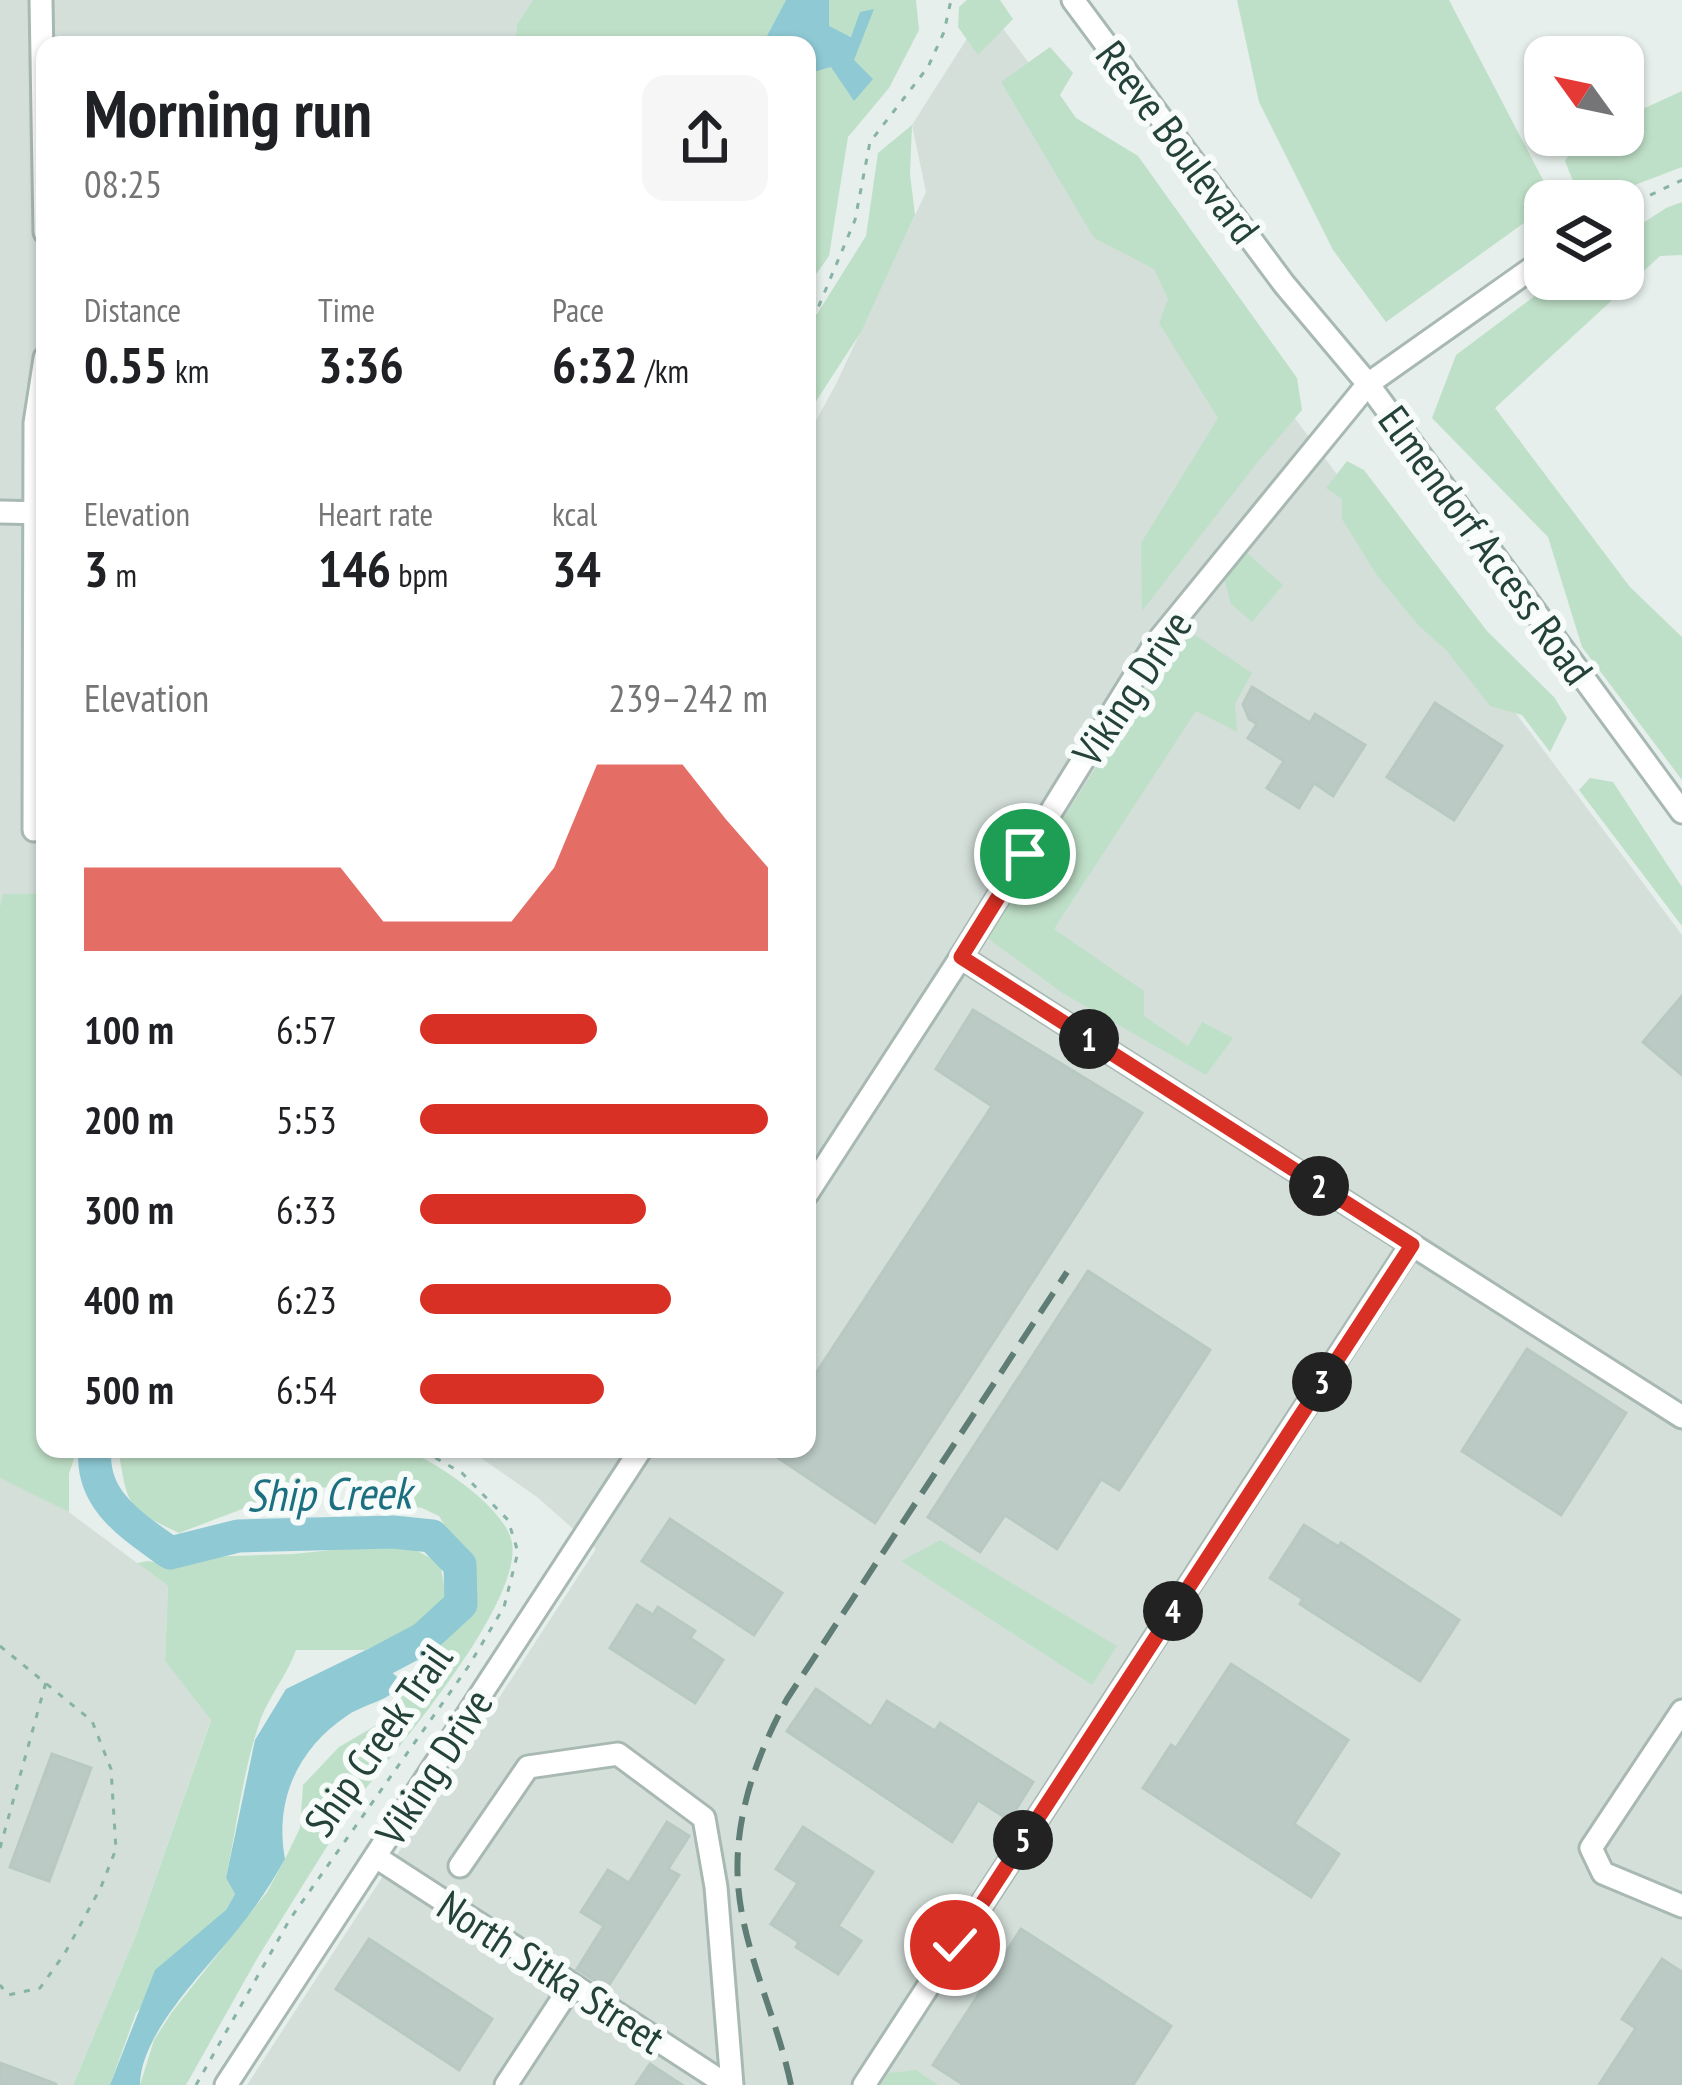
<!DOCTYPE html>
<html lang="en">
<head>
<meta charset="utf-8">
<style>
	:root { --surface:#fff; --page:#f6f6f6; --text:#202124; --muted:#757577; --accent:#d93025 }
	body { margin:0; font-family:"PT Sans Narrow",sans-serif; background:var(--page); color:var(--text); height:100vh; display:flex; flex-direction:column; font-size:45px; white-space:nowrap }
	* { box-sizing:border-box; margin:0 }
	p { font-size:39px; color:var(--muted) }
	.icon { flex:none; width:66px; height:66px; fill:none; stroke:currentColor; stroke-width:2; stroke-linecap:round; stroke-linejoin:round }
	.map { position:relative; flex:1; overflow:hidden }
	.panel { position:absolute; left:36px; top:36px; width:780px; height:1422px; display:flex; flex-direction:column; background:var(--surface); border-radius:24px; box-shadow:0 3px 9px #0004 }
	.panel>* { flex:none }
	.needle { width:78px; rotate:303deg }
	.controls { position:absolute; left:1524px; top:36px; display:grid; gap:24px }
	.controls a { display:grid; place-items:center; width:120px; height:120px; border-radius:24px; background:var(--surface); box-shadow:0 3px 9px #0004; font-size:60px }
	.pin { position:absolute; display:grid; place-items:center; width:102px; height:102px; color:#fff; margin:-51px; border:6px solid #fff; border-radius:50%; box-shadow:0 3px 12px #0007 }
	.km { position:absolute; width:60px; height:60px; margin:-30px; border-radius:50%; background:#222; color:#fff; font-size:33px; line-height:60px; text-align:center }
	.round { display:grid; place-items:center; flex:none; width:126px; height:126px; border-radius:24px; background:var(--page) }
	.headline { display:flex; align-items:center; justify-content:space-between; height:204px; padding:0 48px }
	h1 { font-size:66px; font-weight:600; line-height:90px }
	.figures { display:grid; grid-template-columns:repeat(3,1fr); gap:18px; height:204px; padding:12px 48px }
	.figures div { display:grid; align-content:center }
	.figures b { font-size:51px; font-weight:600 }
	.figures small { font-size:33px; font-weight:400 }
	.figures p { font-size:33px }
	.chart { height:336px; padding:24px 48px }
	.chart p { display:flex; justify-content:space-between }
	.chart svg { width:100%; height:216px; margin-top:12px; fill:var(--accent); opacity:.7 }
	ul { padding:0 48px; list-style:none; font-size:39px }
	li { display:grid; grid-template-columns:192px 144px 1fr; align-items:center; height:90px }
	li i { height:30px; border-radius:15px; background:var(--accent) }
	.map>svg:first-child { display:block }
	.built { fill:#d4dfda }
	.green { fill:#bfe0c8 }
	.water { fill:#8ec9d4 }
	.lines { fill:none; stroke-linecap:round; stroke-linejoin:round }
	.river { stroke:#8ec9d4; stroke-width:33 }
	.building { fill:#bbcac4; stroke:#b8c9c2; stroke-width:3 }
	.minor-casing { stroke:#a8b8b2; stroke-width:27 }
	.path { stroke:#86b3a5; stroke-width:3; stroke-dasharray:6 9; stroke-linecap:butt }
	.minor { stroke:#fff; stroke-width:21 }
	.rail { stroke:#5f7d75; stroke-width:6; stroke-dasharray:24 12; stroke-linecap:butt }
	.route-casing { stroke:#fff; stroke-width:24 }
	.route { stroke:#d93025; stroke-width:15 }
	.labels { text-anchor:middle; stroke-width:12; stroke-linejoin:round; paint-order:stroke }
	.street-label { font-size:42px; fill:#24423a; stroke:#f7fbf9 }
	.water-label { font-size:45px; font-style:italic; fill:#1c6f80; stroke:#f7fbf9 }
</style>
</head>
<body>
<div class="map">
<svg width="1682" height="2085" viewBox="0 0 1682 2085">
	<rect width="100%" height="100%" fill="#e6efeb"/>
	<g class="built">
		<path d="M0 0H533L517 24 515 45H45V894H4L0 906Z"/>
		<path d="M987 7 1682 935V2085H247L596 1549 537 1497 468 1449H807V437L836 384 926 192 912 125Z"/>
		<path d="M0 1478 58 1504 168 1586 165 1661 211 1719 136 1935 73 2085H0Z"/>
	</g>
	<g class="green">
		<path d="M533 0H786L762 45H515L517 24Z"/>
		<path d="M829 0H916L919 30 889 88 848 137 829 256 807 287V74L854 60 852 37 829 27Z"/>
		<path d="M967 0H1000L1013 19 978 55 958 27 959 7Z"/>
		<path d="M1237 0H1449L1554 201H1545V208L1386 322 1333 250 1259 102Z"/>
		<path d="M1050 47 1073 73 1060 95 1076 118 1138 156 1297 378 1302 410 1257 463 1142 611 1141 543 1218 418 1159 323 1168 299 1154 269 1094 238 1001 82Z"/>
		<path d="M1682 91V167L1593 201H1581L1565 161C1583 130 1589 135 1623 135V118Z"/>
		<path d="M912 125 910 174 915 215 861 332 807 415V330L866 236 878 153Z"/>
		<path d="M1682 202V255L1660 256 1495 408 1630 587 1682 637V780L1582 647 1548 537 1432 418 1456 355 1552 283 1558 279H1623V236L1666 208Z"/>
		<path d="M1347 461 1364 470 1487 631 1554 697 1567 718 1550 752 1522 715 1490 706 1446 650 1419 626 1376 574 1342 519V499L1326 488Z"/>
		<path d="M1244 550 1283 585 1252 622 1231 604 1224 578Z"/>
		<path d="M1186 629 1252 673 1235 704 1237 732 1196 711 1054 929 1144 991V1016L1188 1046 1202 1022 1233 1038 1206 1075 1064 994 986 937Z"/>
		<path d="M1590 778 1613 782 1682 887V926L1579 790Z"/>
		<path d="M3 894H45V1449H77L69 1474V1512L0 1478V906Z"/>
		<path d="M118 1449C189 1449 259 1449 330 1449 352 1449 382 1443 403 1450 434 1459 507 1509 512 1543 522 1604 396 1750 358 1798L350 1797 331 1840 258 1957 186 2085H140L154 2040 172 2012 267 1892 285 1859 300 1828 303 1785 339 1747 375 1726 403 1682 461 1619 471 1591 467 1564 439 1516 422 1508 372 1500 353 1487 297 1488 179 1533C126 1508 128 1506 118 1449Z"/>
		<path d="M940 1540 1117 1646 1092 1685 901 1561Z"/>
		<path d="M402 1543 440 1563 446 1597 436 1618 366 1650H296C287 1675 270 1695 261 1718 243 1769 237 1825 226 1878L235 1894 226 1910 136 2013 110 2085H73L136 1935 211 1720 165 1661 168 1586 137 1563 148 1561 180 1567 203 1557 293 1554Z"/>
		<path d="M916 2070 938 2085H881L888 2073Z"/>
	</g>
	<g class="water">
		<path d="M786 0H829V26L851 37 860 12 874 9 854 60 873 79 854 101 831 67 807 74V45H762Z"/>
		<path d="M366 1650 403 1682C391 1701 366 1703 348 1715 298 1748 274 1800 285 1859 271 1884 256 1907 238 1929 207 1969 140 2033 140 2085H110L155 1970 226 1910 235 1894 226 1878 255 1740 286 1689Z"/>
	</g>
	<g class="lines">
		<path class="river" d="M95 1449C90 1501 133 1526 170 1553L238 1536 393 1532 432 1536 460 1565 461 1604 424 1638 343 1681"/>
	</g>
	<g class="building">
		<path d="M1252 687 1310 723 1315 714 1365 745 1333 796 1314 783 1299 808 1267 788 1284 761 1248 738 1257 724 1249 719 1243 704Z"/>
		<path d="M1435 703 1502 746 1454 820 1387 777Z"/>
		<path d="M1682 996V1075L1643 1042Z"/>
		<path d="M973 1010 1142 1113 875 1523 765 1449H807V1387L992 1106 936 1069Z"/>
		<path d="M1088 1271 1210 1350 1119 1490 1101 1479 1057 1549 1005 1515 980 1552 928 1517Z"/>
		<path d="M1527 1349 1626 1413 1561 1515 1462 1451Z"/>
		<path d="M670 1519 782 1593 754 1635 642 1561Z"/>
		<path d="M1304 1525 1339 1547 1341 1543 1459 1620 1420 1681 1300 1604 1303 1599 1270 1578Z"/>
		<path d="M637 1605 653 1615 658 1607 695 1631 690 1638 723 1660 695 1703 610 1648Z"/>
		<path d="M1231 1664 1348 1740 1294 1824 1339 1854 1311 1897 1143 1788 1171 1745 1176 1748Z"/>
		<path d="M816 1689 871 1727 887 1701 935 1731 940 1723 1033 1782 1009 1820 978 1800 952 1842 787 1731Z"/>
		<path d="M52 1754 91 1768 49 1881 10 1867Z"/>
		<path d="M667 1822 689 1836 668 1869 679 1875 607 1988 577 1969 604 1926 581 1912 608 1870 629 1883Z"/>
		<path d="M803 1827 873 1872 838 1926 861 1941 838 1974 796 1947 799 1942 771 1924 798 1883 776 1869Z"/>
		<path d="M1021 1929 1171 2026 1133 2085H964L933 2065Z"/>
		<path d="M369 1939 492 2019 459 2070 336 1989Z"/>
		<path d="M1662 1959 1682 1972V2085H1599L1636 2028 1622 2019Z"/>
		<path d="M0 2063 56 2084V2085H0Z"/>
		<path d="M650 2064 682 2085H636Z"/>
	</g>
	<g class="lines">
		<g class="minor-casing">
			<g id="minor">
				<path d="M41 0 45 232"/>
				<path d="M1073 0 1284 284 1368 384 1682 812"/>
				<path d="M0 512 45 513"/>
				<path d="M34 830 35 423 45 358"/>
				<path d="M961 957 1682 1417"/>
				<path d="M807 1194 961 957 1153 647 1368 384 1545 259"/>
				<path d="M1682 1711 1591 1848 1603 1873 1682 1906"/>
				<path d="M376 1857 727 2085"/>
				<path d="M460 1866 528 1767 618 1754 704 1818 716 1887 732 2085"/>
				<path d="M226 2085 641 1449"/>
				<path d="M506 2085 571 1986"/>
				<path d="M864 2085 1411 1245"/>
			</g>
		</g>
		<g class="path">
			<path d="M1623 208 1682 180"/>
			<path d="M807 334 855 220 870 142 928 67 944 32 951 0"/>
			<path d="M0 1646 92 1721 111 1769 116 1849 101 1887 65 1953 40 1988 8 1995 0 1985"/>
			<path d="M0 1848 46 1682"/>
			<path d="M196 2085 290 1919 468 1667 504 1607 518 1552 508 1520 462 1473 420 1449"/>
		</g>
		<use href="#minor" class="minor"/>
		<path class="rail" d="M791 2085C779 2027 753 1972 742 1914 727 1837 751 1766 787 1699L1067 1272"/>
	</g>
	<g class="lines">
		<g class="route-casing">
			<path id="route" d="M955 1945 1412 1245 961 957 1025 854"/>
		</g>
		<use href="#route" class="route"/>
	</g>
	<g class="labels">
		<g class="street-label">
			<text transform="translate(1178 142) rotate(53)" y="15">Reeve Boulevard</text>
			<text transform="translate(1486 545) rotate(54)" y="15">Elmendorf Access Road</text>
			<text transform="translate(1132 688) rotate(-56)" y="15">Viking Drive</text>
			<text transform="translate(378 1740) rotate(-55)" y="15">Ship Creek Trail</text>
			<text transform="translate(434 1767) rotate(-57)" y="15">Viking Drive</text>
			<text transform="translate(551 1972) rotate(33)" y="15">North Sitka Street</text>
		</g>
		<g class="water-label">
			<text transform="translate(329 1494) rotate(-1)" y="16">Ship Creek</text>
		</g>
	</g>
</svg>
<div class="controls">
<a><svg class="needle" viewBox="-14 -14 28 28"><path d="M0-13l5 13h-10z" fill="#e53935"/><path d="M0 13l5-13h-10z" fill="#757577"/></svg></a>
<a><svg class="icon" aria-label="layers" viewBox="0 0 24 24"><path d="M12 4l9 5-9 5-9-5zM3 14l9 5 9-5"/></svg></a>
</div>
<div class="pin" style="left:1025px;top:854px;background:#1e9e55"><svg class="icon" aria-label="arrive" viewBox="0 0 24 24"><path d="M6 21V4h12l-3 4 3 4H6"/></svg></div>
<div class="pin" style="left:955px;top:1945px;background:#d93025"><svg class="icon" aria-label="check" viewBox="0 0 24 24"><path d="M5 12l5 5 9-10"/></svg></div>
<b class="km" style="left:1089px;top:1039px">1</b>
<b class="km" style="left:1319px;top:1186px">2</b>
<b class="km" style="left:1322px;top:1382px">3</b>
<b class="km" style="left:1173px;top:1611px">4</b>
<b class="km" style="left:1023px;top:1840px">5</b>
<section class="panel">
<div class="headline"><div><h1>Morning run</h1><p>08:25</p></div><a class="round"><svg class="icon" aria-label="share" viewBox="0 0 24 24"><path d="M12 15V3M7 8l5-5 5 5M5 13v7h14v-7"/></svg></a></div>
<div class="figures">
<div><p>Distance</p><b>0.55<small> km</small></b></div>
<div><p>Time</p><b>3:36</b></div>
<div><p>Pace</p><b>6:32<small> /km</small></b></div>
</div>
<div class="figures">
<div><p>Elevation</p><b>3<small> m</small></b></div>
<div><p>Heart rate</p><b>146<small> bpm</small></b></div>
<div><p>kcal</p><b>34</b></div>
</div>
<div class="chart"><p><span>Elevation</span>239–242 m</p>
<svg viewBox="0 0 160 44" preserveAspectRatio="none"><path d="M0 44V27L10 27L20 27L30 27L40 27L50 27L60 27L70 38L80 38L90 38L100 38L110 27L120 6L130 6L140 6L150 17L160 27V44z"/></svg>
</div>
<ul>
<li><b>100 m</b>6:57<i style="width:51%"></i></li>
<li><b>200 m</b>5:53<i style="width:100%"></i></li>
<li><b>300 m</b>6:33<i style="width:65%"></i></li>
<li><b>400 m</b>6:23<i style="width:72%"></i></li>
<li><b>500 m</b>6:54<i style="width:53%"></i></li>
</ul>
</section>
</div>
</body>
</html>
